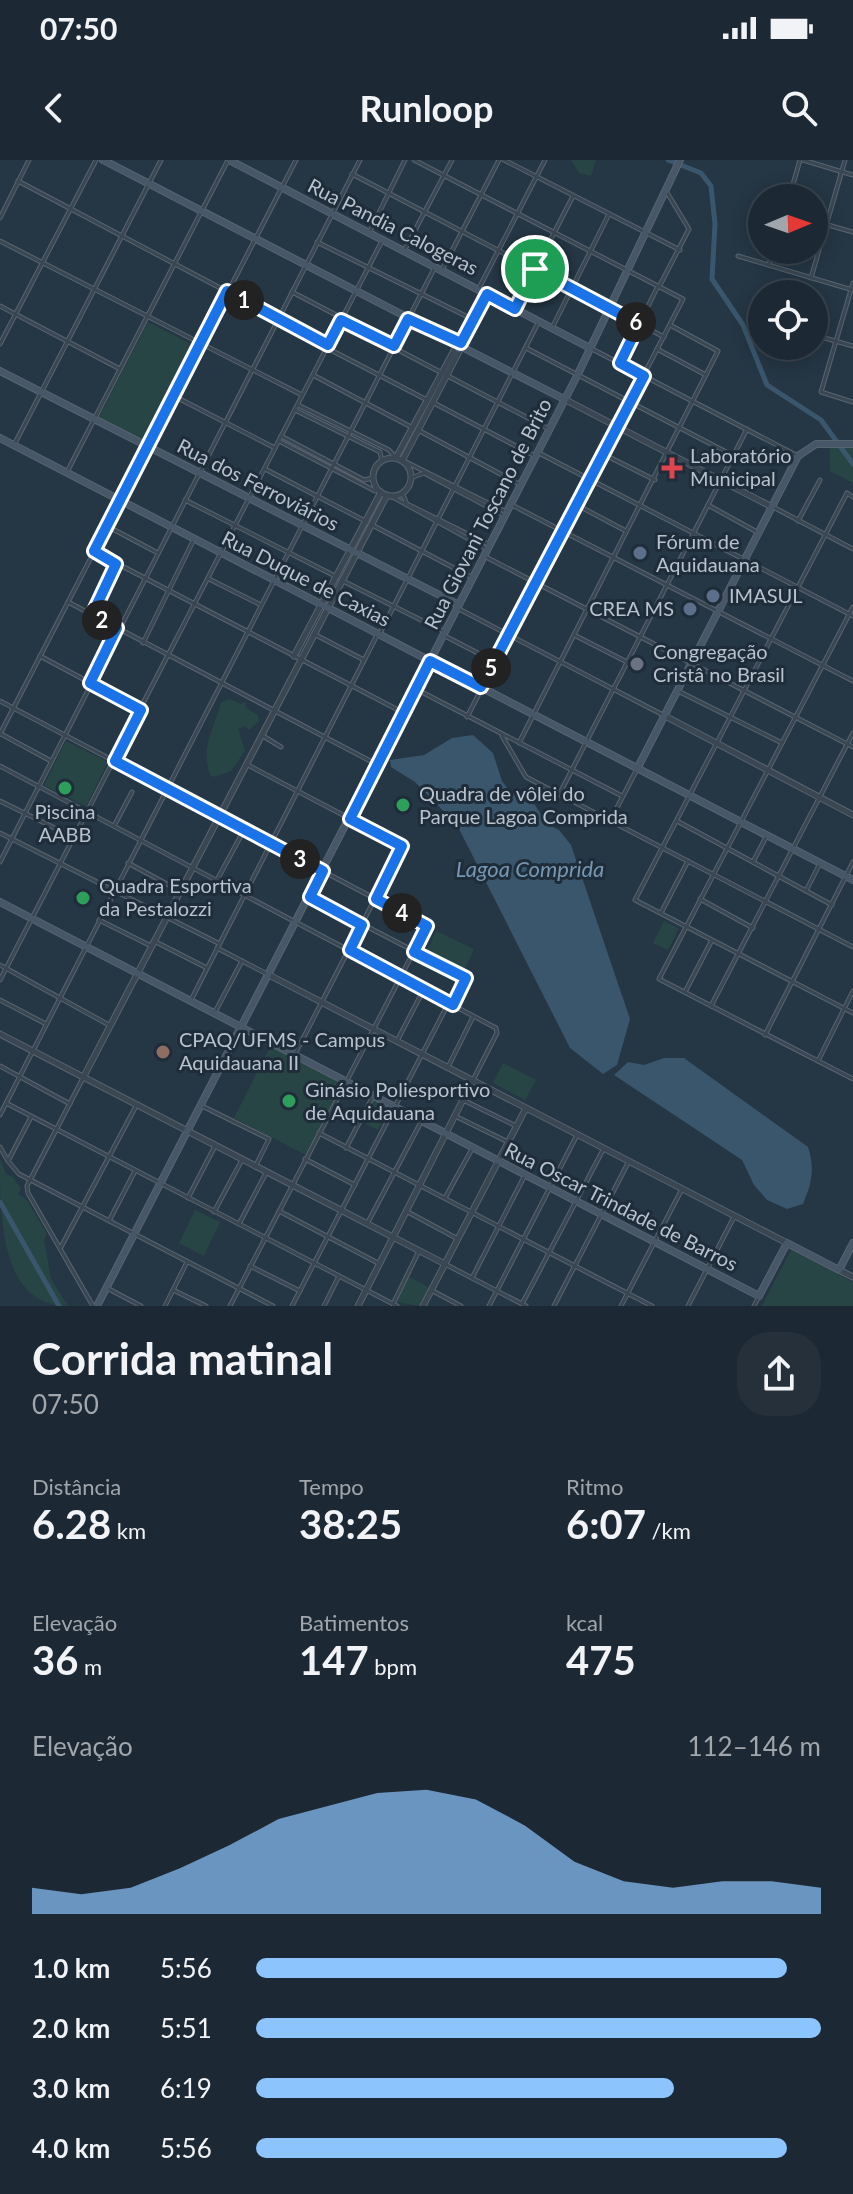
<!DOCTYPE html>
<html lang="pt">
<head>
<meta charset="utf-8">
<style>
	:root { --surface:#1c2833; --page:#25303b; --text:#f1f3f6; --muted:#a0a6ac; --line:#3a444e; --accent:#8cc4fd }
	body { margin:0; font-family:Lato,sans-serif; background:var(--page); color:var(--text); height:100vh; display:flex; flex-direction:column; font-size:30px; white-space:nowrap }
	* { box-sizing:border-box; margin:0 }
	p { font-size:26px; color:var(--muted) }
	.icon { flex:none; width:44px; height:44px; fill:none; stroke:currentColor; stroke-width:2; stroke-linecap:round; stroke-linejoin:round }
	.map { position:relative; height:1146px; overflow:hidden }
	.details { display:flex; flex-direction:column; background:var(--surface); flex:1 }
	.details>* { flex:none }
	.needle { width:52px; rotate:88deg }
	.fabs { position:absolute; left:748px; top:24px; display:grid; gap:16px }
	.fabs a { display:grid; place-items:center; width:80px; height:80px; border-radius:50%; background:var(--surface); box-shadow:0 4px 20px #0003,0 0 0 2px var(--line); font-size:40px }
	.pin { position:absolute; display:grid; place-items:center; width:68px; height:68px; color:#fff; margin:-34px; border:4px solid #fff; border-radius:50%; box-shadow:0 2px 8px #0007 }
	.km { position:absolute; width:40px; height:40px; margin:-20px; border-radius:50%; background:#222; color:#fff; font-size:22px; line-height:40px; text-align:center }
	.round { display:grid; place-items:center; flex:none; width:84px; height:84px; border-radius:32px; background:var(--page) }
	.overview { display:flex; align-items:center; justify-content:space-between; height:136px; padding:0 32px }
	h1 { font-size:44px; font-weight:700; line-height:60px }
	.figures { display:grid; grid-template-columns:repeat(3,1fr); gap:12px; height:136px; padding:8px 32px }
	.figures div { display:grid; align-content:center }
	.figures b { font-size:40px; font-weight:700 }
	.figures small { font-size:22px; font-weight:400 }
	.figures p { font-size:22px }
	.chart { height:224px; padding:16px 32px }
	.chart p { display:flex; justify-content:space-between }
	.chart svg { width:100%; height:144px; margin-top:8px; fill:var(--accent); opacity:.7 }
	ul { padding:0 32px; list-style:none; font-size:26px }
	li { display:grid; grid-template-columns:128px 96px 1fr; align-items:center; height:60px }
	li i { height:20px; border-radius:10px; background:var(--accent) }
	.status { display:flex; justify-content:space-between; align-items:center; height:56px; padding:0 40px; background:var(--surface); direction:ltr }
	.status svg { height:22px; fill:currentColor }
	header { display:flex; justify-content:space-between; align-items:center; height:104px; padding:0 32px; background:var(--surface); font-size:36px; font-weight:700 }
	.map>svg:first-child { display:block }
	.green { fill:#284545 }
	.water { fill:#3a566d }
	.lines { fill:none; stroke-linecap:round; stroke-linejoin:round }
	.river { stroke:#3a566d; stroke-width:5 }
	.minor-casing { stroke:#586571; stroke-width:5 }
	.tertiary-casing { stroke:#586571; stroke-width:7 }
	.secondary-casing { stroke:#586571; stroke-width:8 }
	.minor { stroke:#3a4753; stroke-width:3 }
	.tertiary { stroke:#3a4753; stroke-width:5 }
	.secondary { stroke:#485767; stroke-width:6 }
	.route-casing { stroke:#fff; stroke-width:16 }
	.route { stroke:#1a73e8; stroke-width:10 }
	.health-dot { fill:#e0444e; stroke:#1f2c39; stroke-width:3 }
	.service-dot { fill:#5c6f8a; stroke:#1f2c39; stroke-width:3 }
	.worship-dot { fill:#6b7280; stroke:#1f2c39; stroke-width:3 }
	.leisure-dot { fill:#2e9e5b; stroke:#1f2c39; stroke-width:3 }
	.education-dot { fill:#8d6e63; stroke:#1f2c39; stroke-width:3 }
	.labels { text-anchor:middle; stroke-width:6; stroke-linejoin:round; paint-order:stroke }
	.street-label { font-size:20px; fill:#b7c2cd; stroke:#1f2c39 }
	.poi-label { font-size:20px; fill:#b7c2cd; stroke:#1f2c39; text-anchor:start }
	.water-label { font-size:22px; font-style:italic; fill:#7696b1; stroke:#1f2c39 }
</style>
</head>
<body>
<div class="status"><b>07:50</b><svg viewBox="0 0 49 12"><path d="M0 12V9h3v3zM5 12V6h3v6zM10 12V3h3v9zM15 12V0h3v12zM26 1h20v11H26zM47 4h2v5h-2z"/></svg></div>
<header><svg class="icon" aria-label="back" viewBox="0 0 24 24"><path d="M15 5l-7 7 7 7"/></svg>Runloop<svg class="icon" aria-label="search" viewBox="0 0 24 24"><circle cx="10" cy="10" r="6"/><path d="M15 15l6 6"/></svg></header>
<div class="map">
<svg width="853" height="1146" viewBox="0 0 853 1146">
	<rect width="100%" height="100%" fill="#253644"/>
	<g class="green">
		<path d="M571 0H596L591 16 579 13Z"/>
		<path d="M148 162 193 185 143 283 98 259Z"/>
		<path d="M830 287 853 288V323L830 311Z"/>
		<path d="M230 539 241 544 245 542 246 548 258 555 259 561 249 570 245 566 238 569 245 591 231 611 214 617 210 615C200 586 215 568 221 542Z"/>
		<path d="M66 581 108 602 86 646 44 625Z"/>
		<path d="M664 761 679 768 668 790 653 783Z"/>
		<path d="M436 771 474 789 464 811 426 793Z"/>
		<path d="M271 885 345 924 306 995 234 958Z"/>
		<path d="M503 903 536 920 525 940 493 923Z"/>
		<path d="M373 940 389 948 378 970 362 962Z"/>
		<path d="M0 999 6 1014 13 1017 21 1029 18 1034 27 1040 47 1074 44 1080 51 1119 68 1146C0 1146 0 1057 0 999Z"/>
		<path d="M195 1050 220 1062 204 1096 179 1083Z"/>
		<path d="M791 1090 853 1122V1146H762Z"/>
		<path d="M409 1117 430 1128 420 1146 396 1142Z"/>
	</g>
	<g class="water">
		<path d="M473 575 493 593 502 621 511 633 535 645 547 664 559 670 571 685 630 859 617 905 603 914 570 888 457 665 415 622 391 607 390 600 424 595 452 578Z"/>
		<path d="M664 898H684L808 987C815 1009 812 1023 803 1044L787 1049 767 1040 754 1025 742 1000 614 915 628 902 644 905Z"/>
	</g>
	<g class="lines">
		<g class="river">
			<path d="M668 0 701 13 711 26 715 64 712 119 743 165 767 225 821 260 853 304"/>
			<path d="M0 1042 59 1146"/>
		</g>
		<g class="minor-casing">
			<g id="minor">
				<path d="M414 0 683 139 467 557"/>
				<path d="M504 0 680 90"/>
				<path d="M803 0 853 15"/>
				<path d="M352 14 664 177"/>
				<path d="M18 21 328 185"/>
				<path d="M789 38 800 0"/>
				<path d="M0 58 29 0"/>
				<path d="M814 61 853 72"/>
				<path d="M369 73 405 0"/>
				<path d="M0 81 302 235"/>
				<path d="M317 82 474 160"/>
				<path d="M404 91 452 0"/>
				<path d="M738 96 853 130"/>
				<path d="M769 105 773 90"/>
				<path d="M442 110 499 0"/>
				<path d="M811 118 845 0"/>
				<path d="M853 123 821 232 853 242"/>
				<path d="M659 127 689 69 666 31"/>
				<path d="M479 128 545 0"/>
				<path d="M292 132 342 158"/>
				<path d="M0 146 120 209"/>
				<path d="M515 149 573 36"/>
				<path d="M341 160 549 269"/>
				<path d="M552 168 609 54"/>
				<path d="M814 175 853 186"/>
				<path d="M0 184 96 0"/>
				<path d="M327 188 425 239"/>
				<path d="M526 188 732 295"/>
				<path d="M592 189 798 296"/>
				<path d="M657 189 706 215"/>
				<path d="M620 203 657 128"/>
				<path d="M313 215 411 267"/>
				<path d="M174 236 275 288"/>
				<path d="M432 242 535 296"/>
				<path d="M298 245 389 290 396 298"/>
				<path d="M295 250 380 292 382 301"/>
				<path d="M418 270 521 325"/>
				<path d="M281 276 364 320 373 318"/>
				<path d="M279 281 375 331 378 330"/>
				<path d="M14 285 161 0"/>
				<path d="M537 292 853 456"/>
				<path d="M603 294 655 320"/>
				<path d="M404 301 506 352"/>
				<path d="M265 309 367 362"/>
				<path d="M67 312 228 0"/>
				<path d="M411 318 424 313 505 356"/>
				<path d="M402 333 407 344 490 385"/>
				<path d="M389 335 487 389"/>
				<path d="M853 337 847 333 635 740 853 853"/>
				<path d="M185 340 335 416"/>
				<path d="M510 344 853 521"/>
				<path d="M577 345 626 371"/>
				<path d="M708 345 757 372"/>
				<path d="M773 347 853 389"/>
				<path d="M798 361 820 320"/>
				<path d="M107 366 156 392"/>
				<path d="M374 366 473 418"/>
				<path d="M95 392 404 553"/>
				<path d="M484 396 853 587"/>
				<path d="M209 419 259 444"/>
				<path d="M341 420 445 472"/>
				<path d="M68 442 376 604"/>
				<path d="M853 447 659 819 853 919"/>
				<path d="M459 449 665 556"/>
				<path d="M92 455 116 404"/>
				<path d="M314 474 364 500"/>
				<path d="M379 475 539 161"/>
				<path d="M445 476 495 502"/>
				<path d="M576 476 627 502"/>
				<path d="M143 483 194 379"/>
				<path d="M40 496 141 550"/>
				<path d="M416 529 622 636"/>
				<path d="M678 531 782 583"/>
				<path d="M0 541 427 766 230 1146"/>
				<path d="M0 574 296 0"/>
				<path d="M1 574 51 601"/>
				<path d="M263 576 281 587"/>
				<path d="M502 576 526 617 853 787"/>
				<path d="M519 583 718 191 670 165"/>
				<path d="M246 604 402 686 294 896"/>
				<path d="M0 606 496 868 497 873 473 920"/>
				<path d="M560 633 747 269"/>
				<path d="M0 641 75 678"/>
				<path d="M610 661 636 611"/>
				<path d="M677 661 832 745"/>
				<path d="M114 666 132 632"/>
				<path d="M0 673 218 783"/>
				<path d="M0 702 360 0"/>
				<path d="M753 702 766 677"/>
				<path d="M128 703 180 731"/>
				<path d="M217 720 244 670"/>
				<path d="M806 731 820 703"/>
				<path d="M310 737 466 818 453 844"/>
				<path d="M700 739 753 768"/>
				<path d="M661 753 688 701"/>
				<path d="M99 760 151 786"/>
				<path d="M154 781 207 808"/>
				<path d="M217 788 269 815"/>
				<path d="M0 805 109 865"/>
				<path d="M0 820 382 81"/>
				<path d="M685 832 712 780"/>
				<path d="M0 840 46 864"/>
				<path d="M190 842 377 475"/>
				<path d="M711 846 853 573"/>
				<path d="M214 854 242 801"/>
				<path d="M765 875 853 702"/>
				<path d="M398 879 424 829"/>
				<path d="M818 901 853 831"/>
				<path d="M0 906 70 944"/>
				<path d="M448 907 473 857"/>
				<path d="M83 918 27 1026 28 1033 93 1146"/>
				<path d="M463 940 516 966"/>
				<path d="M6 943 397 1146"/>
				<path d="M202 946 269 979 255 1007"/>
				<path d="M0 955 435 107"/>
				<path d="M455 956 508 982"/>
				<path d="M31 957 8 1001 19 1014 273 1146"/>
				<path d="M319 973 652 1146"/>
				<path d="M0 987 8 1001"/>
				<path d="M346 988 372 938"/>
				<path d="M305 999 355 1025"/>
				<path d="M188 1038 215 986"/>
				<path d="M445 1038 472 989"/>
				<path d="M279 1051 378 1103"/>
				<path d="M406 1051 458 1079"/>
				<path d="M214 1052 242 1000"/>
				<path d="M109 1061 135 1011"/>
				<path d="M239 1064 266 1013"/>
				<path d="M367 1064 421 962"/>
				<path d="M61 1087 136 946"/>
				<path d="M445 1104 526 1146"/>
				<path d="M250 1106 300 1131"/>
				<path d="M472 1118 525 1015"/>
				<path d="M107 1128 141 1146"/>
				<path d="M173 1130 206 1146"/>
				<path d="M431 1130 461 1146"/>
				<path d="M393 1144 419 1091"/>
				<path d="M522 1144 604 988"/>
				<path d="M165 1146 187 1102"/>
				<path d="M292 1146 448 844"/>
				<path d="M324 1146 339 1116"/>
				<path d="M489 1146 577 975"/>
				<path d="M554 1146 629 1001"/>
				<path d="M621 1146 682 1029"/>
				<path d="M688 1146 734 1057"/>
				<path d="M754 1146 759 1136"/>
			</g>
		</g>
		<g class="tertiary-casing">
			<g id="tertiary">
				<path d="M461 183 487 134"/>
				<path d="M564 239 772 347"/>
				<path d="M396 298 456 187"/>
				<circle cx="392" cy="317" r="19"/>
				<path d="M402 301 461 188"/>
				<path d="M294 496 381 332"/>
				<path d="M665 556 853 655"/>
				<path d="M269 815 787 1083"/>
				<path d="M0 874 445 1104"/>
				<path d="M83 918 387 335"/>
				<path d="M839 1110 853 1117"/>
				<path d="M358 1146 473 920"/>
				<path d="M423 1146 526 948"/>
			</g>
		</g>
		<g class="secondary-casing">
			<g id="secondary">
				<path d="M103 0 457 183"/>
				<path d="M229 0 590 188"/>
				<path d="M461 183 462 187 458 189 456 184Z"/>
				<path d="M462 187 564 239"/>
				<path d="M0 211 459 445"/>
				<path d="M0 278 853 720"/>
				<path d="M637 609 798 296 816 284H853"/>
				<path d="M0 742 759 1136 787 1083 839 1110 853 1083"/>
				<path d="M97 1146 578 214 680 0"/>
			</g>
		</g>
		<use href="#minor" class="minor"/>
		<use href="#tertiary" class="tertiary"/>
		<use href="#secondary" class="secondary"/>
	</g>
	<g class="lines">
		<g class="route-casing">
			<path id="route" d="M535 109 639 164 620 203 644 216 481 527 430 501 350 659 402 686 376 739 427 766 414 792 466 818 453 845 350 790 362 765 310 737 323 711 115 601 141 550 90 523 117 468 92 455 116 404 94 391 227 131 328 185 341 160 394 186 408 159 461 183 487 134 515 149Z"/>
		</g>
		<use href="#route" class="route"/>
	</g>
	<path class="health-dot" d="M668 296h8v8h8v8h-8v8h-8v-8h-8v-8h8z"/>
	<g class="service-dot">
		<circle cx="640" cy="393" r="8"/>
		<circle cx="713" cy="436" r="8"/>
		<circle cx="690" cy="449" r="8"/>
	</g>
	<circle class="worship-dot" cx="637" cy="504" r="8"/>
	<g class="leisure-dot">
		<circle cx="65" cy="628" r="8"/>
		<circle cx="403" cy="645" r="8"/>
		<circle cx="83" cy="738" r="8"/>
		<circle cx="289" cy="941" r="8"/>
	</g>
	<circle class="education-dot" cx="163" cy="892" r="8"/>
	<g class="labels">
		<g class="street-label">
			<text transform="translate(393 67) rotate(27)" y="7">Rua Pandia Calogeras</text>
			<text transform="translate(258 325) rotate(27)" y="7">Rua dos Ferroviários</text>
			<text transform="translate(488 354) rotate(-63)" y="7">Rua Giovani Toscano de Brito</text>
			<text transform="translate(306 419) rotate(27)" y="7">Rua Duque de Caxias</text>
			<text transform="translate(621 1047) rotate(27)" y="7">Rua Oscar Trindade de Barros</text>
		</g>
		<g class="poi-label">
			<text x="690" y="303">Laboratório<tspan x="690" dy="23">Municipal</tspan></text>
			<text x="656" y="389">Fórum de<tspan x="656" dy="23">Aquidauana</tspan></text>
			<text x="729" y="443">IMASUL</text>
			<text x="674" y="456" text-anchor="end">CREA MS</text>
			<text x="653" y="499">Congregação<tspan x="653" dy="23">Cristâ no Brasil</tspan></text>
			<text x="419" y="641">Quadra de vôlei do<tspan x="419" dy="23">Parque Lagoa Comprida</tspan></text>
			<text x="65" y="659" text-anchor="middle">Piscina<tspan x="65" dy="23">AABB</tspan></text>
			<text x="99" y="733">Quadra Esportiva<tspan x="99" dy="23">da Pestalozzi</tspan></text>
			<text x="179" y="887">CPAQ/UFMS - Campus<tspan x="179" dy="23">Aquidauana II</tspan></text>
			<text x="305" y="937">Ginásio Poliesportivo<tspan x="305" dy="23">de Aquidauana</tspan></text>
		</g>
		<g class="water-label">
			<text x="530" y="717">Lagoa Comprida</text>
		</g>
	</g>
</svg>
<div class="fabs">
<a><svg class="needle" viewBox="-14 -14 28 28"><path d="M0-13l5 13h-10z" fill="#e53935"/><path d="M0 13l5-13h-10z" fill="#a0a6ac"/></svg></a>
<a><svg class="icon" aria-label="locate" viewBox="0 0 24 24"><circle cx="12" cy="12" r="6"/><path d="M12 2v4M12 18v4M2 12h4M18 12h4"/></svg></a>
</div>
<div class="pin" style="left:535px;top:109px;background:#1e9e55"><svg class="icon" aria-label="arrive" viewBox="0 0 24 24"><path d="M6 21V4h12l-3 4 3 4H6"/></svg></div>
<b class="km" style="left:244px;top:140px">1</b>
<b class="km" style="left:102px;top:460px">2</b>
<b class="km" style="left:300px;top:699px">3</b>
<b class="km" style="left:402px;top:753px">4</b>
<b class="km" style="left:491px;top:508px">5</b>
<b class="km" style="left:636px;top:162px">6</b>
</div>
<section class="details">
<div class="overview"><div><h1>Corrida matinal</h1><p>07:50</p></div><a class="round"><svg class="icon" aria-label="share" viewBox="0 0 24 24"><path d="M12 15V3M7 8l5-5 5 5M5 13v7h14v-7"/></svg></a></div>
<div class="figures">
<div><p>Distância</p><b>6.28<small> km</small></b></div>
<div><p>Tempo</p><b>38:25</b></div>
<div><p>Ritmo</p><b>6:07<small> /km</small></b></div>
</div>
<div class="figures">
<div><p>Elevação</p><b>36<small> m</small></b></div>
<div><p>Batimentos</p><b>147<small> bpm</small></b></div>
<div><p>kcal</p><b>475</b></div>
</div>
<div class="chart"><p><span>Elevação</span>112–146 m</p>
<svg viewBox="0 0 160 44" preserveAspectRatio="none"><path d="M0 44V36L10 38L20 36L30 30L40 23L50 15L60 11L70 7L80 6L90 9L100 17L110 28L120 34L130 36L140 34L150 34L160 36V44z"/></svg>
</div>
<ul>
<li><b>1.0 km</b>5:56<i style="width:94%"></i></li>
<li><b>2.0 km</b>5:51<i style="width:100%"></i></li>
<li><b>3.0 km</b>6:19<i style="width:74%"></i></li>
<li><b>4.0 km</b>5:56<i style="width:94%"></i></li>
</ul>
</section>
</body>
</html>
